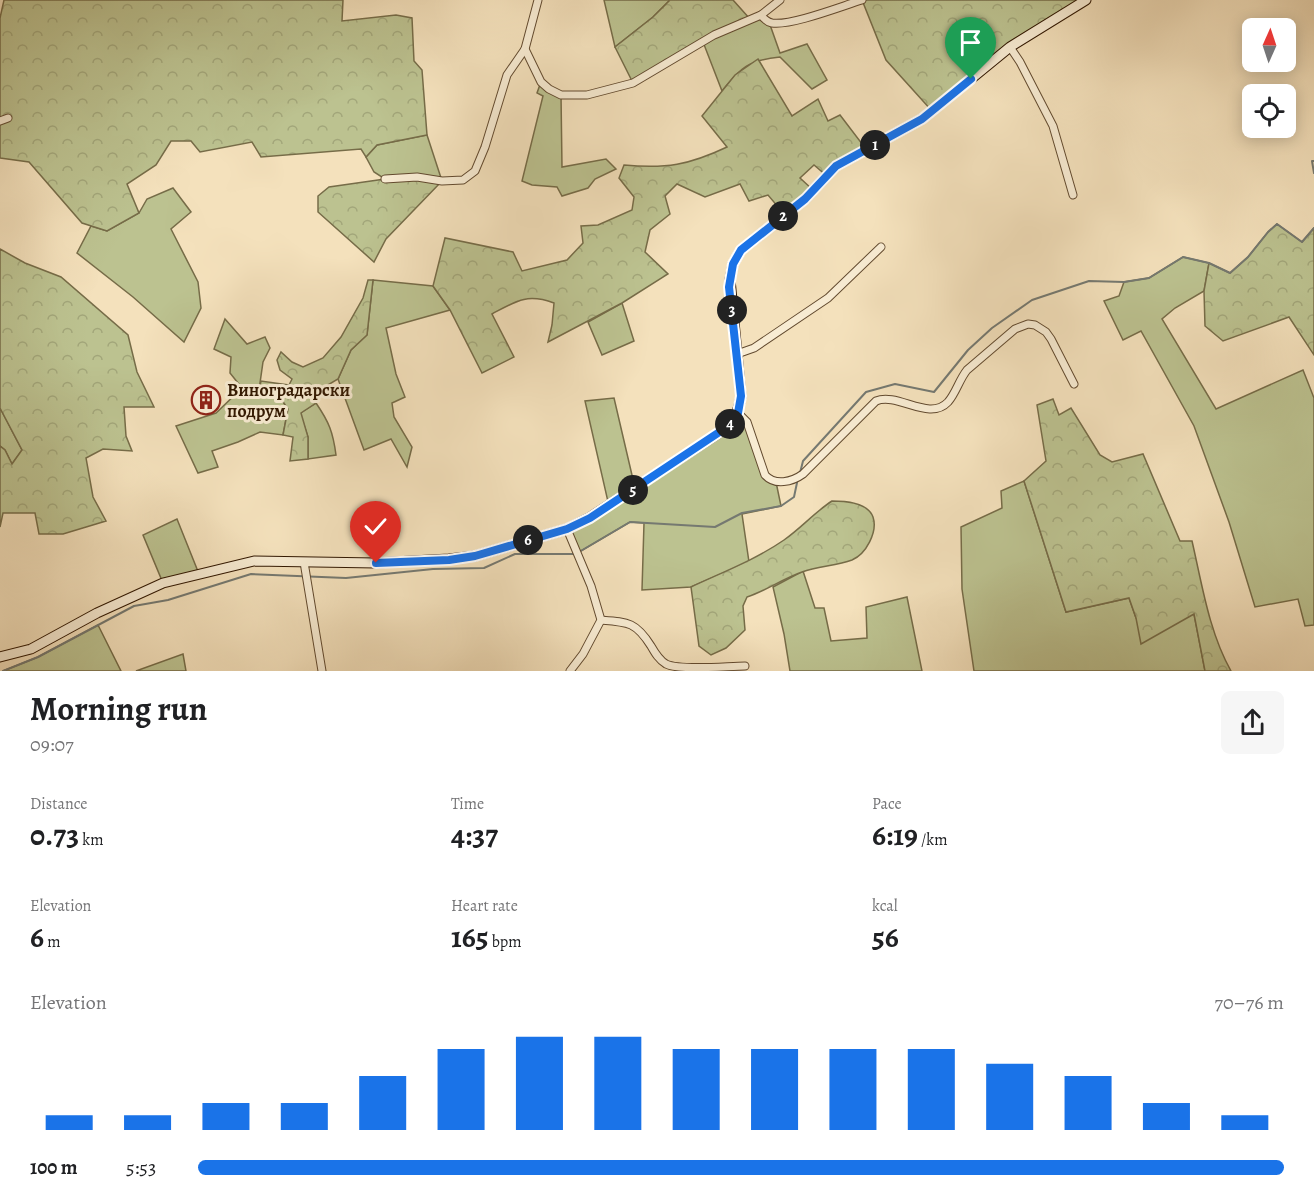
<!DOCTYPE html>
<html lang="en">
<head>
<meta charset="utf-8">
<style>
	:root { --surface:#fff; --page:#f6f6f6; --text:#202124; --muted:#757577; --accent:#1a73e8 }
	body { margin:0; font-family:Alegreya,serif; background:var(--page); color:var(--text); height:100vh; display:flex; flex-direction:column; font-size:22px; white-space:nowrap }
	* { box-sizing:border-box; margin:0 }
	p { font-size:20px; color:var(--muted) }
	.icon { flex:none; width:33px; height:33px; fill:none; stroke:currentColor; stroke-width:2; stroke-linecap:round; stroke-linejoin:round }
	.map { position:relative; height:671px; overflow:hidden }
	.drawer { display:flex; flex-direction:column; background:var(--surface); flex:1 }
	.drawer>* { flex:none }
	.needle { width:39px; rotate:3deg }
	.fabs { position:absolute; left:1242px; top:18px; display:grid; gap:12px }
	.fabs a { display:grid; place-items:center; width:54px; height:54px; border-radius:9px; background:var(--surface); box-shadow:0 3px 15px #0003; font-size:30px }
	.pin { position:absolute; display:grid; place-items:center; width:51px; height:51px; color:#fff; margin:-62px -26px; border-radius:50% 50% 50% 0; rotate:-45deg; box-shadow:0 0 6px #0007 }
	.pin .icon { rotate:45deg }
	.km { position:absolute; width:30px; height:30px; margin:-15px; border-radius:50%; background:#222; color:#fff; font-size:16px; line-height:30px; text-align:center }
	.round { display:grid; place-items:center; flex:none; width:63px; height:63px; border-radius:9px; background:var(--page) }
	.summary { display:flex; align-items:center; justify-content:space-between; height:102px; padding:0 30px }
	h1 { font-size:33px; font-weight:700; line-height:45px }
	.figures { display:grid; grid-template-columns:repeat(3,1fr); gap:9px; height:102px; padding:6px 30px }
	.figures div { display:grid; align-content:center }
	.figures b { font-size:30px; font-weight:700 }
	.figures small { font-size:16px; font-weight:400 }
	.figures p { font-size:16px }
	.chart { height:168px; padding:12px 30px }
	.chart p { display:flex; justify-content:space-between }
	.chart svg { width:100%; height:108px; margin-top:6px; stroke:var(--accent); stroke-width:6 }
	ul { padding:0 30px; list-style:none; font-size:20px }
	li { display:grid; grid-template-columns:96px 72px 1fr; align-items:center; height:45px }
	li i { height:15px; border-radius:8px; background:var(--accent) }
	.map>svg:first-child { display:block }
	.grass { fill:#bcc290; stroke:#766c48; stroke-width:1.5 }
	.forest { fill:url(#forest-crowns); stroke:#766c48; stroke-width:1.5 }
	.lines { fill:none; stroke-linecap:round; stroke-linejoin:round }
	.stream { stroke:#757971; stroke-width:2 }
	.street-casing { stroke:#624a2f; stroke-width:9 }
	.secondary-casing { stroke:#311700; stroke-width:11 }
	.street { stroke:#f8ecd3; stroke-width:7 }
	.secondary { stroke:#f8ecd3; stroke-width:9 }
	.route-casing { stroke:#fff; stroke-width:12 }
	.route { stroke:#1a73e8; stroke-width:8 }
	.labels { text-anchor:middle; stroke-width:6; stroke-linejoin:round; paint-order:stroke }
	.poi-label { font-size:18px; font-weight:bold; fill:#311700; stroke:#f8ecd3; text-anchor:start }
</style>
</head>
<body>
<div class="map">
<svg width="1314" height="671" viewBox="0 0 1314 671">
	<defs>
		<pattern id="forest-crowns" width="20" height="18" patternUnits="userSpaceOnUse" patternTransform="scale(1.5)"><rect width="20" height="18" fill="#bcc290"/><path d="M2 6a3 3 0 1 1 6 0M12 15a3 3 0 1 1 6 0" fill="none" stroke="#a2a67a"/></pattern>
	</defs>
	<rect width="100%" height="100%" fill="#f4e1bc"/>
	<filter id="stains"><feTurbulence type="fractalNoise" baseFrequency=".00333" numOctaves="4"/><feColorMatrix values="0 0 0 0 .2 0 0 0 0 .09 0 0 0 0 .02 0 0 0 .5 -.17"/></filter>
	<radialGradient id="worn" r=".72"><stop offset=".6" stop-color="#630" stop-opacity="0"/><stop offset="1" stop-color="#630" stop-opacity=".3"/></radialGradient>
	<g class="grass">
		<path d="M604 0H670L653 17 615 47Z"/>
		<path d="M761 15 769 22 780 53 807 44 827 80 812 89 780 57C749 60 741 67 722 91L703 42Z"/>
		<path d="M541 82 561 95 562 167 606 159 616 169 595 179 588 188 562 196 557 187 532 185 522 181 543 96 537 93Z"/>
		<path d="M427 135 442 181 385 179 374 172 366 157 377 145Z"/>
		<path d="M173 188 191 212 171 229 198 282 201 308 184 342 133 297 77 253 91 226 107 231 139 213 147 199Z"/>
		<path d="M1183 257 1209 263 1204 291 1175 308 1162 319 1216 409 1303 370 1314 398V625L1305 626 1298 599 1255 607 1229 522 1194 426 1141 331 1123 340 1104 301 1119 296 1124 282 1149 278Z"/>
		<path d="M373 280 433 286 450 310 386 328 396 374 405 397 392 403 394 417 412 447 407 467 391 439 364 450 338 379 351 350 367 335Z"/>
		<path d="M622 303 634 341 602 355 588 322Z"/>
		<path d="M225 319 247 344 265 337 270 348 263 362 259 390 277 393 288 409 283 435 260 432 238 442 212 451 218 467 198 473 176 426 216 413 242 388 230 373 231 357 214 349Z"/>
		<path d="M614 398 635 488 722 431 738 413 744 418 765 475 776 482 781 506 742 514 749 562 691 587 642 590 644 523 630 522 576 554 567 529 609 506 585 401Z"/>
		<path d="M316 403C329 422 333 432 336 455L308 459V437L300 413Z"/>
		<path d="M0 408 22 450 12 464 5 450 0 446Z"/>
		<path d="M1024 481 1066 612 1129 598 1136 618 1194 614 1205 671H974L962 589 961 527 1002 508 1001 491Z"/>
		<path d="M177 519 199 574 163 583 143 535Z"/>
		<path d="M803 571 815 608H824L831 641 867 638 866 607 907 597 922 671H790L784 634 773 587Z"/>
		<path d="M98 625 121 671H3L38 657Z"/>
		<path d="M183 654 186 671H136Z"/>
	</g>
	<g class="forest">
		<path d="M4 0H343L342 21 396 15 412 18 414 61 422 70 427 135 377 145 366 157 361 149 261 157 252 142 200 152 191 141H171L156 165 127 184 139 213 107 231 82 223 29 162 0 158V18Z"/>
		<path d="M670 0H733L750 19 714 35 633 83 615 47 653 17Z"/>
		<path d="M862 0H1086L1010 47 932 111 886 60Z"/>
		<path d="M758 59 792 116 818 99 828 121 840 115 866 149 827 176 814 165 800 178 813 190 785 215 768 195 749 201 740 184 705 197 677 184 665 196 670 214 650 230 645 252 668 274 622 303 548 342 552 325 554 303C527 293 516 301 492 314L514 357 482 373 450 310 433 286 445 238 513 252 522 271 567 260 583 243 581 226 598 225 632 210 634 197 619 178 624 165C666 169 689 165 727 147L702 116 735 75Z"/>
		<path d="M385 179 442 181 386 239 374 262 318 212V196L329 187Z"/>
		<path d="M1277 224 1302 242 1314 228V355L1289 317 1223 341 1205 326 1204 291 1209 263 1230 273 1248 257 1268 232Z"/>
		<path d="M0 249 25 263 61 277 128 335 137 372 154 407H124L126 436 132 451 103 449 86 458 93 497 106 521 63 534H39L35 513H3L0 527V446L5 450 12 464 22 450 0 408Z"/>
		<path d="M368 280H373L367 335 351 350 338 379 326 386 316 403 301 413 308 437V459L290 461 293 437 283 435 288 409 277 393 259 390 261 381 289 385 292 379 280 370 277 360 281 352 292 362 303 367 323 358 341 337 363 298Z"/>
		<path d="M1053 399 1059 415 1071 408 1100 455 1112 462 1143 454 1180 541H1192C1202 584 1209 632 1231 671H1205L1194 614 1141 644 1136 618 1129 598 1066 612 1024 481 1046 461 1037 405Z"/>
		<path d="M832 501C845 501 868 503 873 517 878 532 866 554 852 560 836 566 818 566 802 572 782 579 766 591 747 597L743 606 745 630 726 648 711 655 699 646 691 587C723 572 755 560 784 540 801 528 815 512 832 501Z"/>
	</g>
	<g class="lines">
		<g class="stream">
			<path d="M1314 161H1312L1314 173"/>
			<path d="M800 473 803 461 866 392 895 384 934 392 968 350 992 328 1032 300 1089 281 1124 282 1149 278 1183 257 1209 263 1230 273 1248 257 1268 232 1277 224 1302 242 1314 228"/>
			<path d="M579 552 630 522 715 527 742 513 781 506 794 497 798 478"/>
			<path d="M3 671 38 657 134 606 168 600 251 574 346 578 433 569 484 568 515 554H574"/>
		</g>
		<g class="street-casing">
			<g id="street">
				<path d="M761 15C764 19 767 22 772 23 791 26 842 6 862 0"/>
				<path d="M1010 47 1020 62 1053 126 1073 195"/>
				<path d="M525 49 541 82 549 89 561 95H587L633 83 714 35 761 15 780 0"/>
				<path d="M0 121 8 118"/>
				<path d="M385 179 417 177 442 181 463 180 475 171 485 147 507 75 525 49 538 0"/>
				<path d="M737 354 754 348 828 298 881 247"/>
				<path d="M738 413 747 422 765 475C775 486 792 482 803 474L876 401C898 392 929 422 948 402 956 393 959 380 967 370L1015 329 1028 324 1035 325 1046 332 1051 339 1074 384"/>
				<path d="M567 529 591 586 601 620 583 654 570 671"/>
				<path d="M304 562 322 671"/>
				<path d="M601 620C628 622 636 622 651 646 655 653 659 660 666 664 680 671 728 666 745 666"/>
			</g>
		</g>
		<g class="secondary-casing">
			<path id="secondary" d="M0 657 31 649 97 613 163 583 254 561 376 563 449 559 475 556 567 529 589 518 722 431C734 421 739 411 741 396L730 279 733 264 741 250 805 199 836 166 922 119 1010 47 1086 0"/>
		</g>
		<use href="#street" class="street"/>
		<use href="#secondary" class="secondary"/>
	</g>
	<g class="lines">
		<g class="route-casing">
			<path id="route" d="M376 563 449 560 475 556 567 529 590 518 730 425 738 413 741 396 729 287 733 264 741 250 805 199 836 166 922 119 971 79"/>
		</g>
		<use href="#route" class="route"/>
	</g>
	<defs>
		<g id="building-ring" transform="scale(1.5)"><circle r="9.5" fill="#f8ecd3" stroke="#8f2418" stroke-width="1.5"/><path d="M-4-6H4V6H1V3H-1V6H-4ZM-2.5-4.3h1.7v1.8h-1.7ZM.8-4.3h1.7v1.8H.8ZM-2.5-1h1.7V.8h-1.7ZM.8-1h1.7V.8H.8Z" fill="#8f2418"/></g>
	</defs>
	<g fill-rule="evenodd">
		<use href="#building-ring" x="206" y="400"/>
	</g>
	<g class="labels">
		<g class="poi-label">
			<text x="227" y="396">Виноградарски<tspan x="227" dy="21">подрум</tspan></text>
		</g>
	</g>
	<rect width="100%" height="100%" filter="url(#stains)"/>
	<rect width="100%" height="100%" fill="url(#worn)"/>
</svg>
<div class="fabs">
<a><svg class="needle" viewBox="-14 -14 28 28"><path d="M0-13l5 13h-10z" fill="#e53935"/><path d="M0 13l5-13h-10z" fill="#757577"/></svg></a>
<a><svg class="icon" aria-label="locate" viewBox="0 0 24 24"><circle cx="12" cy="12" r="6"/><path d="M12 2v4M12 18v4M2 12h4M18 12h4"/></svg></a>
</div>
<div class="pin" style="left:971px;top:79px;background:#1e9e55"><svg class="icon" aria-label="arrive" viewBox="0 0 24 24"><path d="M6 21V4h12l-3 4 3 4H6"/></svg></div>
<div class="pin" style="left:376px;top:563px;background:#d93025"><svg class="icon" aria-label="check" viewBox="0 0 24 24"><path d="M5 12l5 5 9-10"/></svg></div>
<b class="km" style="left:875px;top:145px">1</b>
<b class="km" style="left:783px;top:216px">2</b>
<b class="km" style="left:732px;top:310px">3</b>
<b class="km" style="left:730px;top:424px">4</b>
<b class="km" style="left:633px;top:490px">5</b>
<b class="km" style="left:528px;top:540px">6</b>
</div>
<section class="drawer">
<div class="summary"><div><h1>Morning run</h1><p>09:07</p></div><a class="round"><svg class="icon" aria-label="share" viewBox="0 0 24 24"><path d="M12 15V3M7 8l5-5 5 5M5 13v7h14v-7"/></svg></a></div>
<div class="figures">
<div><p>Distance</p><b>0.73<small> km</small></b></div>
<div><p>Time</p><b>4:37</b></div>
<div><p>Pace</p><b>6:19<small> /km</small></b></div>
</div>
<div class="figures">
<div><p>Elevation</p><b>6<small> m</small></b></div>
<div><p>Heart rate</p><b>165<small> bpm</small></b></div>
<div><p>kcal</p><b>56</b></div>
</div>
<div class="chart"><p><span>Elevation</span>70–76 m</p>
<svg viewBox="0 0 160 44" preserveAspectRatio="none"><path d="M5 44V38M15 44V38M25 44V33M35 44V33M45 44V22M55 44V11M65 44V6M75 44V6M85 44V11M95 44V11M105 44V11M115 44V11M125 44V17M135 44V22M145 44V33M155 44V38"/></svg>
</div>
<ul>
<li><b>100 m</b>5:53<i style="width:100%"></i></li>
</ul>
</section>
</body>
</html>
